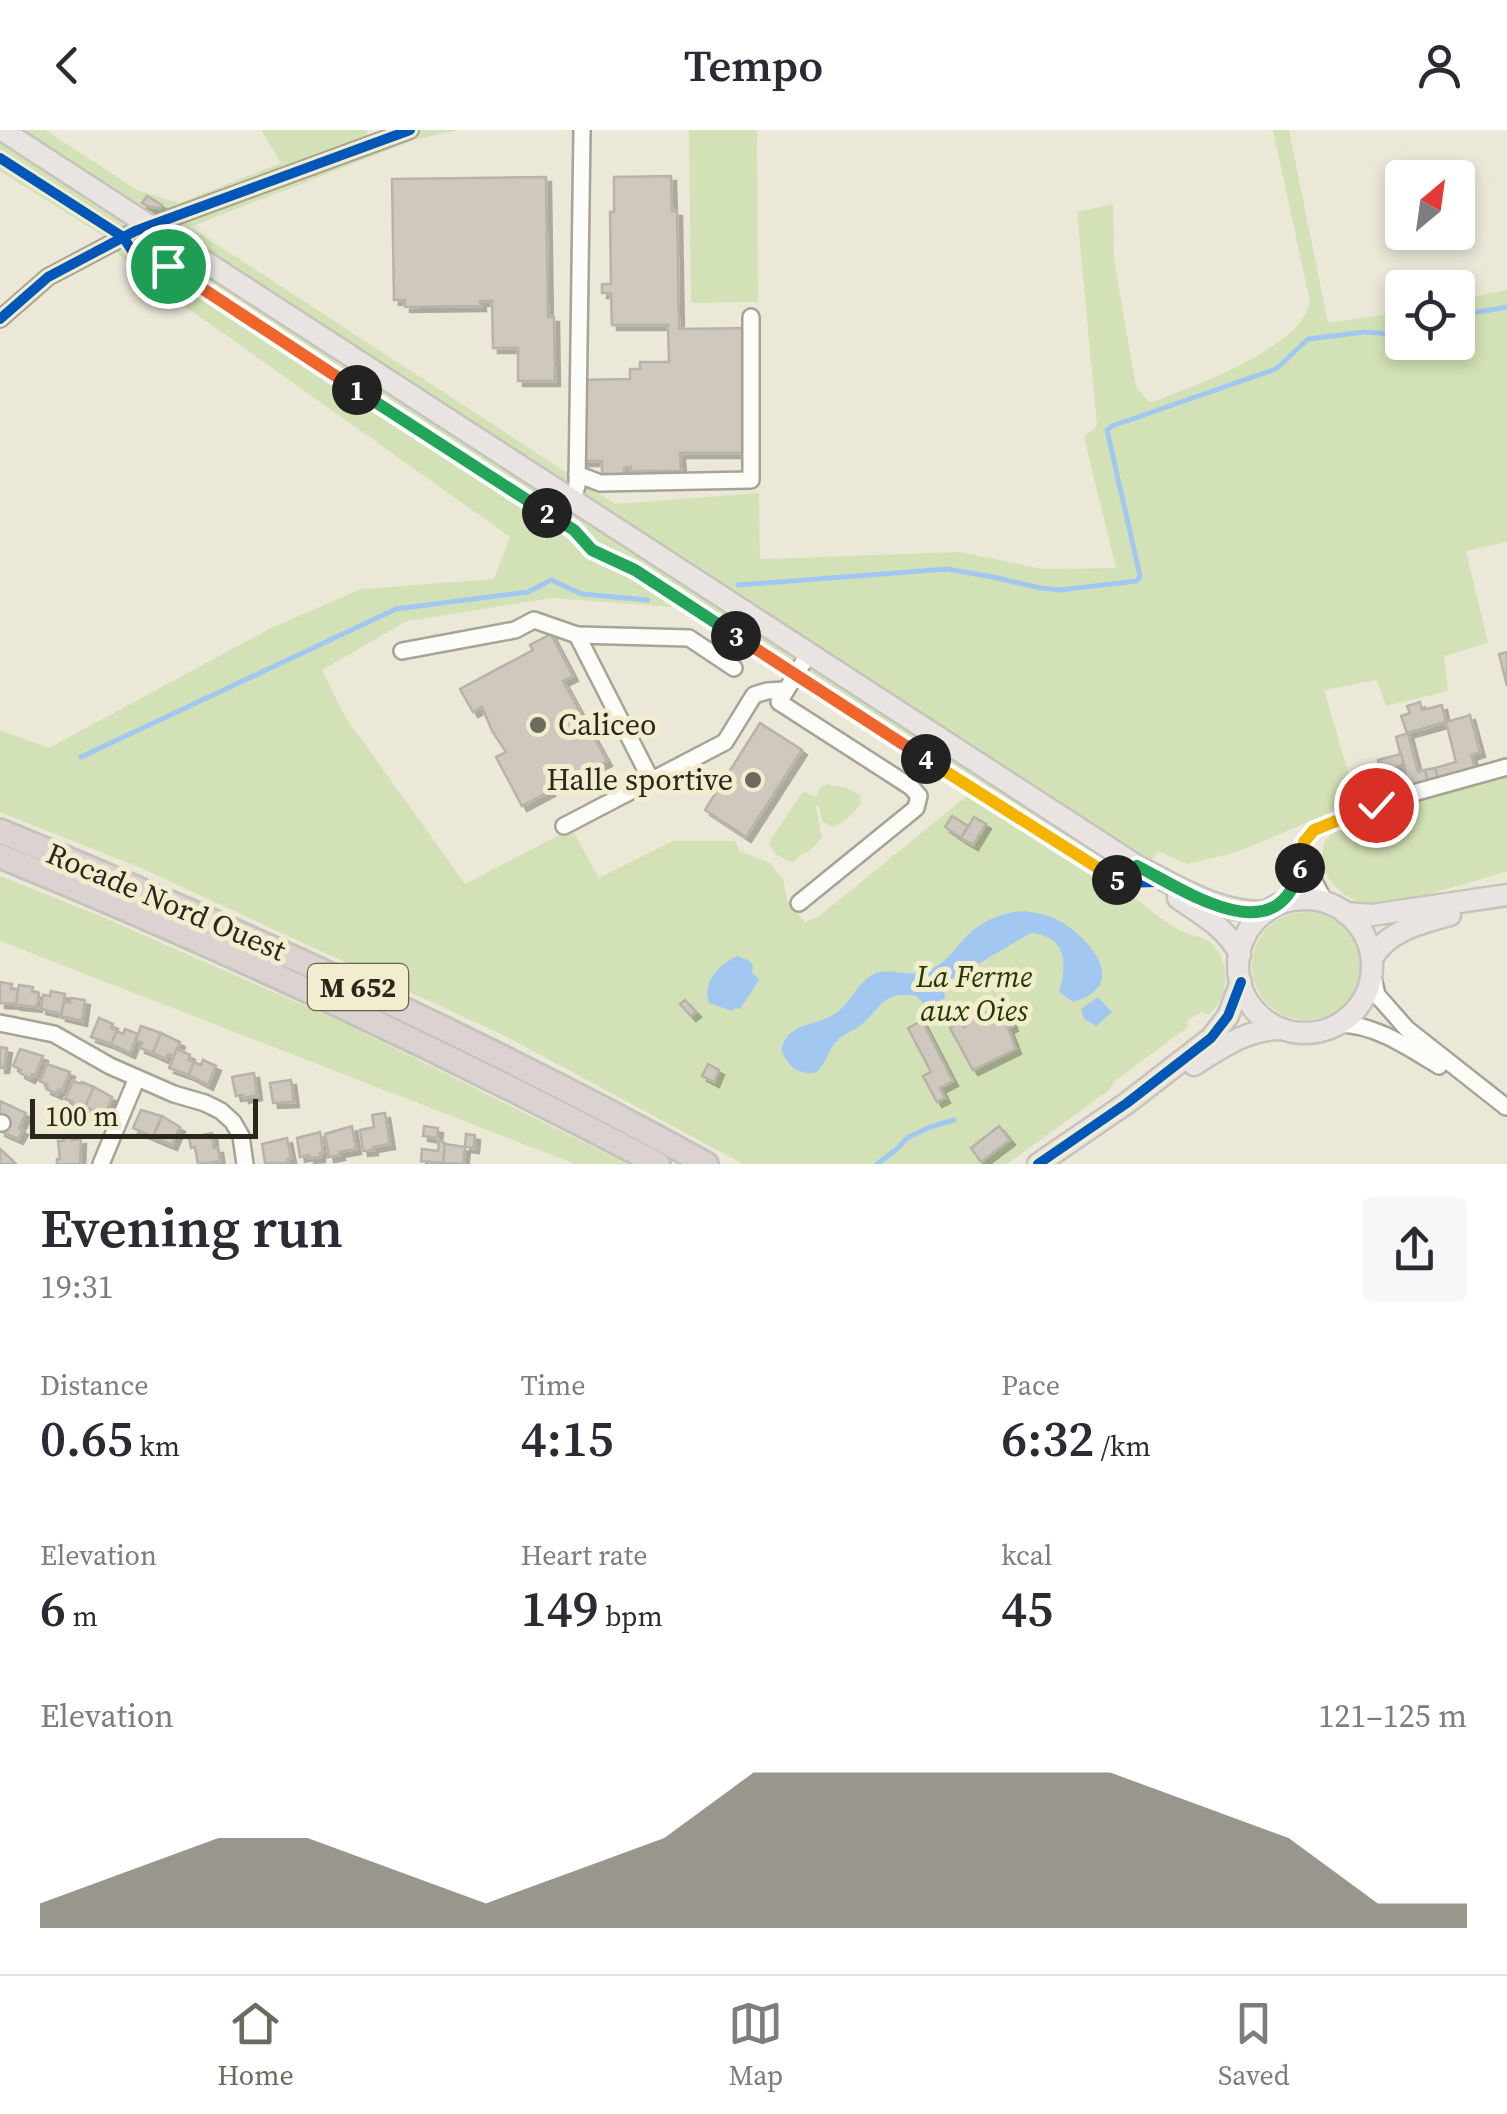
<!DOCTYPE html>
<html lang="en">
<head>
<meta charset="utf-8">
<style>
	:root { --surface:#fff; --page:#f7f7f7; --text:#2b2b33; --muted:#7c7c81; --line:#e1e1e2; --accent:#6d6b5e }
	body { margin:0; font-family:"Source Serif 4",serif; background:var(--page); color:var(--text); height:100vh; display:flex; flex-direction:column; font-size:38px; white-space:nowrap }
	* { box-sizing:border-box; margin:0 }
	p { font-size:32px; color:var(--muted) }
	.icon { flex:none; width:55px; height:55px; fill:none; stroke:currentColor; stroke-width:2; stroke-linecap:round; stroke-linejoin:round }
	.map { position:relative; height:1034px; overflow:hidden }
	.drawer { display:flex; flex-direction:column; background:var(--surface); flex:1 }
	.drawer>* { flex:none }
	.needle { width:65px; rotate:29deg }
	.fabs { position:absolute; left:1385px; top:30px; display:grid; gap:20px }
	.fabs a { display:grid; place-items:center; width:90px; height:90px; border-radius:10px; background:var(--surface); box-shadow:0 5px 15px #0003; font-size:50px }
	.scale { position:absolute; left:30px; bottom:25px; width:228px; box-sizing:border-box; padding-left:10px; border:5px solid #29271c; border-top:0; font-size:28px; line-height:35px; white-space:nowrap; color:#29271c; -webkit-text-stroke:8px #f3edd0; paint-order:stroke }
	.pin { position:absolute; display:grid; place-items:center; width:85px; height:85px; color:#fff; margin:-42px; border:5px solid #fff; border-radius:50%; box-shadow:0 2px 10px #0007 }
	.km { position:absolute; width:50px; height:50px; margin:-25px; border-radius:50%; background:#222; color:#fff; font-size:28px; line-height:50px; text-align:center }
	.round { display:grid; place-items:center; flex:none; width:105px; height:105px; border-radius:10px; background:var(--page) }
	.headline { display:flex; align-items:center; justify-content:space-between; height:170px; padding:0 40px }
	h1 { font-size:55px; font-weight:600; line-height:75px }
	.figures { display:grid; grid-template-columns:repeat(3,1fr); gap:15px; height:170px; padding:10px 40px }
	.figures div { display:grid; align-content:center }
	.figures b { font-size:50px; font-weight:600 }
	.figures small { font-size:28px; font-weight:400 }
	.figures p { font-size:28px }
	.chart { height:280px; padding:20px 40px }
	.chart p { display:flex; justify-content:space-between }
	.chart svg { width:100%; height:180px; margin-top:10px; fill:var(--accent); opacity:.7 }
	header { display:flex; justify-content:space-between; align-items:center; height:130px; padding:0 40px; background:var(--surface); font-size:45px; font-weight:600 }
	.tabs { display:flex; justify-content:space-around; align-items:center; height:140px; border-top:2px solid var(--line); background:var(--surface); font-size:28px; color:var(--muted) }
	.tabs a { display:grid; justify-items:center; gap:5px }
	.tabs .active { color:var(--accent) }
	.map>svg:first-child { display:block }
	.green { fill:#d3e2b6; fill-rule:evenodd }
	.water { fill:#a2c7f0 }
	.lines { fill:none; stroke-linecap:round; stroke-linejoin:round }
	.stream { stroke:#a2c7f0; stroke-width:5 }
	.building { fill:#cec8be; stroke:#b8b2a8; stroke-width:2.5; filter:url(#shadow) }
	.minor-casing { stroke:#a6a397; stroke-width:20 }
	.major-casing { stroke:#c5c4bb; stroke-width:25 }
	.highway-casing { stroke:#c5c4bb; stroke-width:28 }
	.minor { stroke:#fcfcf9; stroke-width:15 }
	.major { stroke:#e9e3e2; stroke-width:20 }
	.highway { stroke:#ddd2d2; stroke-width:22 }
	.cycleway-casing { stroke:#f3edd0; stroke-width:16 }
	.cycleway { stroke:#0057b8; stroke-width:10 }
	.split-1-casing { stroke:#fff; stroke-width:20 }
	.split-2-casing { stroke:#fff; stroke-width:20 }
	.split-3-casing { stroke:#fff; stroke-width:20 }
	.split-4-casing { stroke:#fff; stroke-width:20 }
	.split-5-casing { stroke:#fff; stroke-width:20 }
	.split-6-casing { stroke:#fff; stroke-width:20 }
	.split-7-casing { stroke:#fff; stroke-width:20 }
	.split-1 { stroke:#f0652b; stroke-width:12 }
	.split-2 { stroke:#22a559; stroke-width:12 }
	.split-3 { stroke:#22a559; stroke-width:12 }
	.split-4 { stroke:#f0652b; stroke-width:12 }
	.split-5 { stroke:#f5b400; stroke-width:12 }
	.split-6 { stroke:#22a559; stroke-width:12 }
	.split-7 { stroke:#f5b400; stroke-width:12 }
	.poi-dot { fill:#6d6b5e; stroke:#f3edd0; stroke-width:4 }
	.labels { text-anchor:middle; stroke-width:10; stroke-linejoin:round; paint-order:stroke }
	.shield { fill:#f3edd0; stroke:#666252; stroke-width:2.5 }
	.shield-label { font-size:28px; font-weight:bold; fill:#29271c }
	.poi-label { font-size:30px; fill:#29271c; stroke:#f3edd0; text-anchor:start }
	.street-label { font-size:30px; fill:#29271c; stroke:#f3edd0 }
	.park-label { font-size:30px; font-style:italic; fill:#243800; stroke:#f3edd0 }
</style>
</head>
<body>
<header><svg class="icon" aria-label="back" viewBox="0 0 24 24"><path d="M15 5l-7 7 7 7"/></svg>Tempo<svg class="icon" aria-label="person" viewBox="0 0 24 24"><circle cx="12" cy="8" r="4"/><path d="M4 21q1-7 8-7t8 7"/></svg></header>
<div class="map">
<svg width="1507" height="1034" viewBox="0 0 1507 1034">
	<defs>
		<filter id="shadow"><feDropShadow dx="5" dy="5" stdDeviation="0" flood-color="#0004"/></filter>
	</defs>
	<rect width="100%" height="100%" fill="#ebe8d8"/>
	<g class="green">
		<path d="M0 0H45L137 60 179 73 281 33 261 0H366L368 5 385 0H457L414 10 190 97 615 374 759 363 760 429 960 422 1042 439 1116 438 1084 307 1097 296 1077 82 1113 74 1114 130 1136 257 1150 273C1197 255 1264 231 1299 194 1304 188 1307 180 1310 172L1273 0H1289L1328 193 1402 182V212H1458V170L1507 160V412L1466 421 1488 513 1444 526 1448 561 1386 576 1377 550 1324 560 1356 669 1318 688 1234 723 1186 734 1158 721 1129 764C1146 775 1163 793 1182 801 1192 806 1203 806 1211 813 1232 832 1229 868 1209 885L1201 882 1187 891 1188 897 1115 951 1108 961 1007 1034H743L505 906 141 738 0 682V600L49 618 271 498 361 459 494 449 510 407 130 137 102 105 0 41ZM552 468 671 477 694 472 978 657 818 787 805 792 788 772 783 749 770 733 740 721 735 711H673L599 748 574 703 565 702 465 754 344 585 322 540 407 491Z"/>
		<path d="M689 0H757L758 172 691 173Z"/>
		<path d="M1507 644V741C1468 753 1436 764 1395 770 1382 772 1370 774 1357 771 1346 768 1334 757 1328 747 1322 737 1320 719 1326 710 1341 688 1477 652 1507 644Z"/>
		<path d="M827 654 847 658 860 665 861 672C855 682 844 694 832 697L822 691 819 676H816L822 708 808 722 803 723 793 732C782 729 772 724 769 712L801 664 805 662 816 667 820 658Z"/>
		<path d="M0 746 98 785 346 894 627 1034H575L0 811Z"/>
		<circle cx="1306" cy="836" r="54"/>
	</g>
	<g class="water">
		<path d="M1025 781C1036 783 1045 784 1056 789 1089 806 1132 856 1073 872L1059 862C1067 834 1068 807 1031 803L947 852 944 857 945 868 928 878 916 866C884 860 881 878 861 895 852 902 840 905 834 914 827 924 826 933 817 942 799 946 788 937 781 920 789 891 813 898 836 883 851 873 857 852 874 844 894 836 910 851 935 837 948 830 953 821 963 810 979 792 1001 782 1025 781Z"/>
		<path d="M737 826 750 831 753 837 752 842 759 850 740 879 735 878 732 881 709 873C702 851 719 835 737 826Z"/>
		<path d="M1098 867 1112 882 1096 896 1084 889 1081 879Z"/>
	</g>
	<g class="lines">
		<g class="stream">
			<path d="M1458 186C1474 181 1490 181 1507 177"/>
			<path d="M738 455 947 439 993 447 1040 458 1060 460 1137 451 1140 446 1107 300 1112 296 1276 239 1308 209 1365 202 1402 205"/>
			<path d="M81 627 396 479 528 462 551 450 582 464 648 470"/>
			<path d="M877 1034 897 1019 907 1008 930 997 954 990"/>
		</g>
	</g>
	<g class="building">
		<path d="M671 46 672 81H677L679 199 746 198 747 323H680L681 341H631V337L624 338V344H602V331H583L581 250 630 249V239H640V232H669L668 195H612L611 163H602V154H611L610 82H614V47Z"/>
		<path d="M546 47 548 187H554L555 251H518V218H493L492 171H480L481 176 405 177V170H394L392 49Z"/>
		<path d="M147 66 162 75 160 78 150 77 142 73Z"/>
		<path d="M551 504 573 546 563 551 607 631 563 654 560 649 547 656 550 661 522 676 496 627 506 622 492 601 482 577 473 582 460 559 533 520 530 515Z"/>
		<path d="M1507 522V556L1499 524Z"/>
		<path d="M1420 572 1422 580 1442 575 1446 592 1407 603 1401 586 1410 583 1407 576Z"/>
		<path d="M1470 585 1480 622 1471 625 1475 638 1438 649 1435 638 1456 632 1446 592Z"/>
		<path d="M760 593 802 620 746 707 705 680Z"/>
		<path d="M1408 603 1418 642 1425 640 1428 652 1409 657 1396 607Z"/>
		<path d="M1401 624 1404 635 1381 642 1378 630Z"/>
		<path d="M1435 638 1438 649 1428 652 1425 640Z"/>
		<path d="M952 686 968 696 961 708 945 697Z"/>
		<path d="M974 687 986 694 973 715 961 708Z"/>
		<path d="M0 852 12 854 11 859 18 860 16 874 0 873Z"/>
		<path d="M19 855 33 857 32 862 39 863 37 877 16 875Z"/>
		<path d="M51 861 65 864 62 884 41 879 43 865 50 866Z"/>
		<path d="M71 868 85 870 82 891 61 886 64 872 70 873Z"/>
		<path d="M685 870 696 882 691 886 680 874Z"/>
		<path d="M999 875 1004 888 1009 886 1013 896 1008 898 1016 919 973 940 950 898 961 892 964 897 966 896V887L974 880H983L989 887 991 885 989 879Z"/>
		<path d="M99 888 113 894 111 898 117 901 111 914 91 907Z"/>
		<path d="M922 891 953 951 940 958 945 968 937 972 923 946 931 942 908 898Z"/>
		<path d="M141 896 161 903 153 923 140 918 142 913 136 910Z"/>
		<path d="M125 899 138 904 130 923 111 914 117 901 123 904Z"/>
		<path d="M161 903 180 912 174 926 168 924 166 929 153 923Z"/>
		<path d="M0 917 7 918 4 938H0Z"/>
		<path d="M20 919 43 926 35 946 32 944 30 948 20 943 21 940 13 936Z"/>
		<path d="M177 919 190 925 188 930 194 932 189 945 169 938Z"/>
		<path d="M203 930 216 936 208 955 189 945 194 932 201 935Z"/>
		<path d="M47 934 70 942 62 961 58 959 57 964 46 959 48 955 40 951Z"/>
		<path d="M708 934 719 940 714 952 702 946Z"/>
		<path d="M254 943 257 965 244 968 243 965 236 966 232 947Z"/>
		<path d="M291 950 294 972 273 973 270 953Z"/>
		<path d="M73 951 81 954 82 952 94 957 85 977 82 976 80 979 71 976 73 972 65 969Z"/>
		<path d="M94 957 112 967 105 985 85 977Z"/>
		<path d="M0 971 26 983 19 998 23 1000 18 1009 0 1001 4 987 0 985Z"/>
		<path d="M141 980 162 986 153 1007 133 998Z"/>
		<path d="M385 983 390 1014 373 1017V1020L363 1021 360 1000 374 997 372 985Z"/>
		<path d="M162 986 180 997 172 1015 153 1007Z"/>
		<path d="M352 996 356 1019 339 1022 340 1025 329 1027 325 1004Z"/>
		<path d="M424 996 438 998 437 1008 423 1006Z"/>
		<path d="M999 996 1010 1010 981 1032 971 1018Z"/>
		<path d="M320 1002 323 1022 320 1023V1027L309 1028V1025L300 1027 297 1008Z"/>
		<path d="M212 1003 214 1018H218L220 1031 198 1034 195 1017 191 1018 189 1008Z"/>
		<path d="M466 1004 475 1005 474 1018 465 1017Z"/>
		<path d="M72 1007V1010L81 1009 80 1034H57V1029H60L58 1011H64L63 1008Z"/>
		<path d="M287 1008 291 1028 288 1029V1033H265L262 1014Z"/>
		<path d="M439 1011 445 1013 443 1033 421 1031 422 1019 438 1021Z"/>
		<path d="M445 1014 465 1017 463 1034 443 1033Z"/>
		<path d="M0 1019 10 1028 16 1034H0Z"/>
	</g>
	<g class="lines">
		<g class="minor-casing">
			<g id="minor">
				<path d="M0 189 48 147 135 101 410 0"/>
				<path d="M577 344 600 353 751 350V187"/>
				<path d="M572 370 577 356 582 0"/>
				<path d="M577 505 689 508 734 538"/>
				<path d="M402 521 515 500 534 490 577 505 651 650"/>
				<path d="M564 696 725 612 754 565 767 561 786 560"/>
				<path d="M1307 727 1310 744 1325 772"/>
				<path d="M799 773 916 678 919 666 911 657 779 572 809 523"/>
				<path d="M1284 773 1297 749 1304 712 1314 700 1388 670 1507 637"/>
				<path d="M1372 843 1377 865 1407 899 1506 977"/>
				<path d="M0 893 54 904 110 936 174 964 205 973 221 981 233 992 241 1006 245 1034"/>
				<path d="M1338 894C1375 894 1408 917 1439 936"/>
				<path d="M0 993H2"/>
				<path d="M101 1034 137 948"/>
			</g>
		</g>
		<g class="major-casing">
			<g id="major">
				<path d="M2 0 1137 736C1179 757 1218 783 1266 782"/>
				<path d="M1178 768C1201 784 1227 798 1240 825"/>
				<circle cx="1305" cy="836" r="67"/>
				<path d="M1345 783 1372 785 1507 765"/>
				<path d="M1372 829C1386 801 1421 793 1450 785"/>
				<path d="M1194 935C1221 918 1249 898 1282 899"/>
				<path d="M1038 1034 1127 973 1211 908 1228 886 1241 852"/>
			</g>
		</g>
		<g class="highway-casing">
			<g id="highway">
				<path d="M0 701C241 800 478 908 706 1034"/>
				<path d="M0 726C225 818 443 921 658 1034"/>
			</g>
		</g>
		<use href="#minor" class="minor"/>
		<use href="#major" class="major"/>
		<use href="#highway" class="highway"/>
		<g class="cycleway-casing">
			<g id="cycleway">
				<path d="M0 28 123 107 137 128 164 135 563 393 593 421 644 446 1081 729 1090 732 1122 753 1157 752"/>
				<path d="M0 189 48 147 135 101 410 0"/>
				<path d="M1038 1034 1127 973 1211 908 1228 886 1241 852"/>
			</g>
		</g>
		<use href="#cycleway" class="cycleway"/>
	</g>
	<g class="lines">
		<g class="split-1-casing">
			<path id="split-1" d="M168 136 357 260"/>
		</g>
		<g class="split-2-casing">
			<path id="split-2" d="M357 260 547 383"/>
		</g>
		<g class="split-3-casing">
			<path id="split-3" d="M547 383 574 400 592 420 635 440 736 506"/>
		</g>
		<g class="split-4-casing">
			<path id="split-4" d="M736 506 926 629"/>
		</g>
		<g class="split-5-casing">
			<path id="split-5" d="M926 629 1117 750"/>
		</g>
		<g class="split-6-casing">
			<path id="split-6" d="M1117 750 1122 753 1130 746 1137 736C1186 761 1277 825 1300 738"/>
		</g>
		<g class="split-7-casing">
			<path id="split-7" d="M1300 738 1304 712 1314 700 1376 675"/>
		</g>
		<use href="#split-1" class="split-1"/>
		<use href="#split-2" class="split-2"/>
		<use href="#split-3" class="split-3"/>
		<use href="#split-4" class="split-4"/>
		<use href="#split-5" class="split-5"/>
		<use href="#split-6" class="split-6"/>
		<use href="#split-7" class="split-7"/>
	</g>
	<g class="poi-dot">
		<circle cx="538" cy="595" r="10"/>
		<circle cx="753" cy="650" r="10"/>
	</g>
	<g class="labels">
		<rect class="shield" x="308" y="834" width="100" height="46" rx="8"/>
		<g class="shield-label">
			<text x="358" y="867">M 652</text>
		</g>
		<g class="poi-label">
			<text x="558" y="605">Caliceo</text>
			<text x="733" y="660" text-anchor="end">Halle sportive</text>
		</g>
		<g class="street-label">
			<text transform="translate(166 772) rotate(23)" y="10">Rocade Nord Ouest</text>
		</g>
		<g class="park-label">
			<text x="974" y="857">La Ferme<tspan x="974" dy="34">aux Oies</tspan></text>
		</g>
	</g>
</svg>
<div class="fabs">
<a><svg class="needle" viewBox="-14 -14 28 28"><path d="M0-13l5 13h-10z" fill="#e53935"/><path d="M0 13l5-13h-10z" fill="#7c7c81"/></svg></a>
<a><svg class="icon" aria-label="locate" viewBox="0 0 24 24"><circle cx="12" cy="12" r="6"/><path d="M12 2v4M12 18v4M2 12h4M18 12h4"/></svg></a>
</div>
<div class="scale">100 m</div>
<div class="pin" style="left:168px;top:136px;background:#1e9e55"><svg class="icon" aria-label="arrive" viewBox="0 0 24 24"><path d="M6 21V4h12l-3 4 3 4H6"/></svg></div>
<div class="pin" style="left:1376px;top:675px;background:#d93025"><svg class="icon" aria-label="check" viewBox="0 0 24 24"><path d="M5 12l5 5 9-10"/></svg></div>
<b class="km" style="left:357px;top:260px">1</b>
<b class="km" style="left:547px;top:383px">2</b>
<b class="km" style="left:736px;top:506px">3</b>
<b class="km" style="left:926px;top:629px">4</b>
<b class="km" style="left:1117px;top:750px">5</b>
<b class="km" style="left:1300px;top:738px">6</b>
</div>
<section class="drawer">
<div class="headline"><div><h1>Evening run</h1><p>19:31</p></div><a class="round"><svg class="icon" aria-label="share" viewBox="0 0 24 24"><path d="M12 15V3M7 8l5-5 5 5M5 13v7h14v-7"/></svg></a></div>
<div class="figures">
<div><p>Distance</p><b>0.65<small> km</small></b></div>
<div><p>Time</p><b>4:15</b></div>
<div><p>Pace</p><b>6:32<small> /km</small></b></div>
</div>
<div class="figures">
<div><p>Elevation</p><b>6<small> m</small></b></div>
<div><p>Heart rate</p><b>149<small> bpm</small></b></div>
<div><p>kcal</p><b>45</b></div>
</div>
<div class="chart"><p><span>Elevation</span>121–125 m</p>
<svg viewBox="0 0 160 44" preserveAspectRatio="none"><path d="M0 44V38L10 30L20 22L30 22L40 30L50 38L60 30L70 22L80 6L90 6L100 6L110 6L120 6L130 14L140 22L150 38L160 38V44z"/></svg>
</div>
</section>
<nav class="tabs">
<a class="active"><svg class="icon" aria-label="home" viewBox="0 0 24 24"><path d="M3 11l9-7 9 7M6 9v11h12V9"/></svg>Home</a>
<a><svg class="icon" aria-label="map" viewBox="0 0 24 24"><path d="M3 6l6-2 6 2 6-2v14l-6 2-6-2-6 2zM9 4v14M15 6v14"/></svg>Map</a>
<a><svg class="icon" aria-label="saved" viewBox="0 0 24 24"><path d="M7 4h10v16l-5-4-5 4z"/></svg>Saved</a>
</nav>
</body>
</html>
